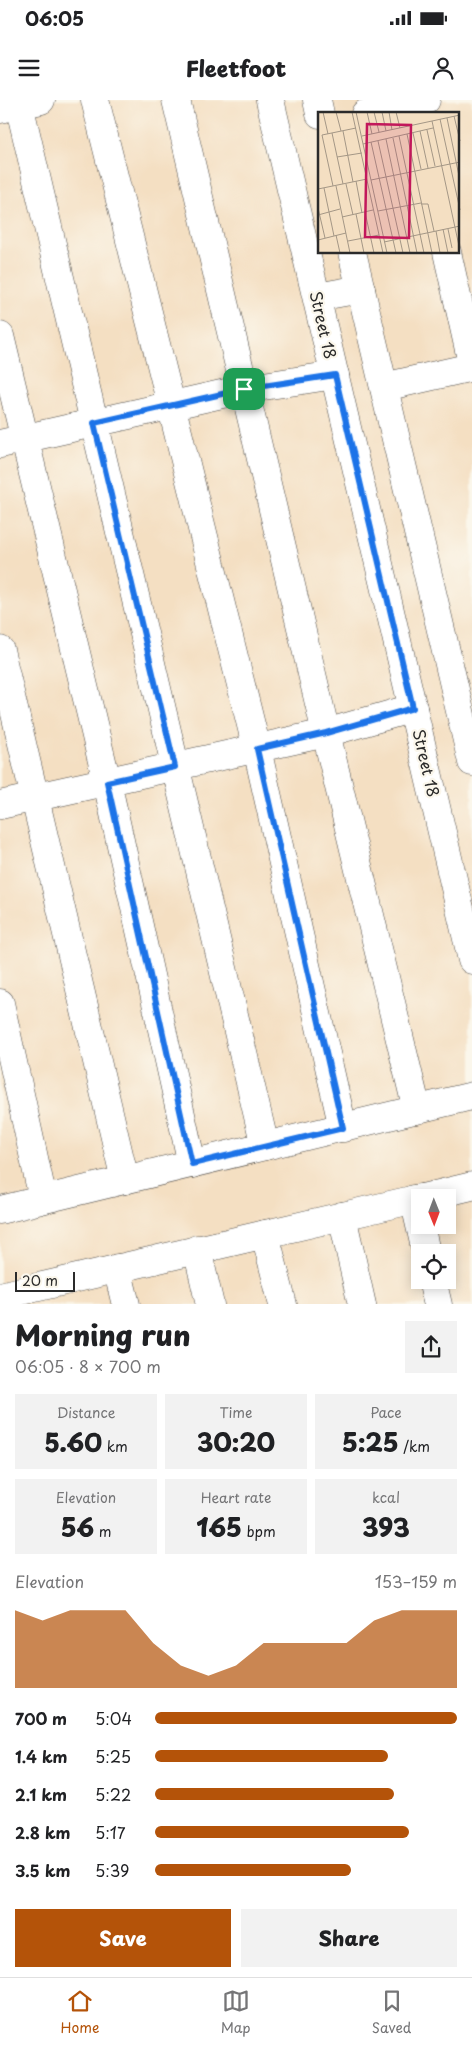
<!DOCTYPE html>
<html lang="en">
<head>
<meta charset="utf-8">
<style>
	:root { --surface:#fff; --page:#f2f2f2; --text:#202124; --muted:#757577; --line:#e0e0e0; --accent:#b45309 }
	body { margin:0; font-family:"Playpen Sans",sans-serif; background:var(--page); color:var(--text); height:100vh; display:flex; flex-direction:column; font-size:19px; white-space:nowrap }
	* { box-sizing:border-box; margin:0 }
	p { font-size:16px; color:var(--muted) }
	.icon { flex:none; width:28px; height:28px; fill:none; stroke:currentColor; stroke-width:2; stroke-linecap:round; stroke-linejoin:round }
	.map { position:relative; height:1204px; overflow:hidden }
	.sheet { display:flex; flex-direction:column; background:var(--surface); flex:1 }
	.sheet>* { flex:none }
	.needle { width:32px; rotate:179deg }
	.controls { position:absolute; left:411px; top:1089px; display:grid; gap:10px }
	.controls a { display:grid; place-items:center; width:45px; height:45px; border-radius:0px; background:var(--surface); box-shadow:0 2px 12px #0003; font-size:25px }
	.scale { position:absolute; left:15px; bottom:12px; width:60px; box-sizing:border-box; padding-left:5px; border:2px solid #2b2b2b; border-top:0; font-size:14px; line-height:18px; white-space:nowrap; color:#2b2b2b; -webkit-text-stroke:4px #fbf7ec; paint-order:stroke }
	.pin { position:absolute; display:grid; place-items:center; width:42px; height:42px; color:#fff; margin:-21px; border-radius:10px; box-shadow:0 2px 8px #0006 }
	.round { display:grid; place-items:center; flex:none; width:52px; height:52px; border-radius:0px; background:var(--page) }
	.headline { display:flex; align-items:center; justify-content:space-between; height:85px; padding:0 15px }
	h1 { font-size:28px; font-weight:800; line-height:38px }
	.metrics { display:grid; grid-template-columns:repeat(3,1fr); gap:8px; height:85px; padding:5px 15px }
	.metrics div { display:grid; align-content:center; border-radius:0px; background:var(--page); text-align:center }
	.metrics b { font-size:25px; font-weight:800 }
	.metrics small { font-size:14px; font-weight:400 }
	.metrics p { font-size:14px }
	.chart { height:140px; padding:10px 15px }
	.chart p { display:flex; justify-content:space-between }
	.chart svg { width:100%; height:90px; margin-top:5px; fill:var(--accent); opacity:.7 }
	.primary-button { display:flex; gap:10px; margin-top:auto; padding:10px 15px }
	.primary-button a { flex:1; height:58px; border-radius:0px; background:var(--accent); color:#fff; font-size:20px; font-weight:800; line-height:58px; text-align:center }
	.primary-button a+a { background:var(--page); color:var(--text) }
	ul { padding:0 15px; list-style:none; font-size:16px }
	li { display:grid; grid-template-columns:80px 60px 1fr; align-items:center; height:38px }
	li i { height:12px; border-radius:6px; background:var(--accent) }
	.status { display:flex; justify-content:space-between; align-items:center; height:35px; padding:0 25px; background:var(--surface); direction:ltr }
	.status svg { height:14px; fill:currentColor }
	header { display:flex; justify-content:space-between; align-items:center; height:65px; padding:0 15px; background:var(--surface); font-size:22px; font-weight:800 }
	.dock { display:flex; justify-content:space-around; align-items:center; height:70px; border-top:1px solid var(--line); background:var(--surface); font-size:14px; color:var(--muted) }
	.dock a { display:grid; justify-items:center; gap:2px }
	.dock .selected { color:var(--accent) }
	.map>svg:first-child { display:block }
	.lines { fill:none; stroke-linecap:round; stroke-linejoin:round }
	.minor-casing { stroke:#494642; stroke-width:29 }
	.minor { stroke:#fff; stroke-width:28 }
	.route-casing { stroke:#fff; stroke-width:10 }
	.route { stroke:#1a73e8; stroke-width:6 }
	.labels { text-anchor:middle; stroke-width:4.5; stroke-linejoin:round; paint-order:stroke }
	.street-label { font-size:16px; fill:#2b2b2b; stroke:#fbf7ec }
	.inset-road { fill:none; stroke:#a49786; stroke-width:1 }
	.view { fill:#c2185b; fill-opacity:0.15; stroke:#c2185b; stroke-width:2.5 }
	.inset-edge { fill:none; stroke:#2b2b2b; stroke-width:2.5 }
</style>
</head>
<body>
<div class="status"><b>06:05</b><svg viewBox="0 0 49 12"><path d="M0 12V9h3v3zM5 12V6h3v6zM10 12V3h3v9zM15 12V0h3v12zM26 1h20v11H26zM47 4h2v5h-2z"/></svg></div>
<header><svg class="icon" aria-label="menu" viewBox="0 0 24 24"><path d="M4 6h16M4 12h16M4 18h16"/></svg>Fleetfoot<svg class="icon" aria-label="person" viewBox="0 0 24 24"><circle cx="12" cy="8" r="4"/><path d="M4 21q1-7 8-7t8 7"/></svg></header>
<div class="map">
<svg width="472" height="1205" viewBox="0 0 472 1205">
	<rect width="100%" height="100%" fill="#fbf7ec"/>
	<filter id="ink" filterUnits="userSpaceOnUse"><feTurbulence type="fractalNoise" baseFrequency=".02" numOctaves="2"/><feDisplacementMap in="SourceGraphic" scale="10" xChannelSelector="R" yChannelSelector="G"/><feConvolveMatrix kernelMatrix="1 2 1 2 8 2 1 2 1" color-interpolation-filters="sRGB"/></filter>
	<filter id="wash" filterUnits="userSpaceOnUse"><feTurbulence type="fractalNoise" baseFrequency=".0096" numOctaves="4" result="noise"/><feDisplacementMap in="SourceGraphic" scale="20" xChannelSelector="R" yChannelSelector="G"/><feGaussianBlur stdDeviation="1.12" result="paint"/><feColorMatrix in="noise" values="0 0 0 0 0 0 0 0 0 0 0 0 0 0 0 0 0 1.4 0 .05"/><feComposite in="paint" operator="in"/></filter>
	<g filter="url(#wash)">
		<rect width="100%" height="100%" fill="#f4dfc2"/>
	</g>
	<g filter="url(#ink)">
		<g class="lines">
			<g class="minor-casing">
				<g id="minor">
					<path d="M18 0 265 1046"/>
					<path d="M95 0 257 649 343 1028"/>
					<path d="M176 0 326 633 417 1010"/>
					<path d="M270 0 472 860"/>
					<path d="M317 0 320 14"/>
					<path d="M0 9 41 0"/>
					<path d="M365 14 426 0"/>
					<path d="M352 152 472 662"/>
					<path d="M447 152 472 263"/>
					<path d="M317 197 361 189"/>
					<path d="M0 236 107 682 192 1064"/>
					<path d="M384 287 472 267"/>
					<path d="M0 344 244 289 335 275"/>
					<path d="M0 550 125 1080"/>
					<path d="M0 705 326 633 413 608"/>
					<path d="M0 903 43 1099"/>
					<path d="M422 1098 472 1086"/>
					<path d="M414 1099 426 1152"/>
					<path d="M0 1110 472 996"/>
					<path d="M342 1116 362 1205"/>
					<path d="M265 1134 283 1205"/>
					<path d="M197 1149 210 1205"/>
					<path d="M117 1168 126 1205"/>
					<path d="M432 1180 438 1205"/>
					<path d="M0 1196 420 1098"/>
				</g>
			</g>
			<use href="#minor" class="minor"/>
		</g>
	</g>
	<g class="lines" filter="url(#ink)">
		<g class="route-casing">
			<path id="route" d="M335 275 413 608 326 633 257 649 343 1028 192 1064 107 682 175 667 94 323 244 289Z"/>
		</g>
		<use href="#route" class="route"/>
	</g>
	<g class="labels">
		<g class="street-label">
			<text transform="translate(323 225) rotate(77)" y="6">Street 18</text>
			<text transform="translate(426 663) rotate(77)" y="6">Street 18</text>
		</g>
	</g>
	<g transform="translate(318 12)">
		<rect width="141" height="141" fill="#f4dfc2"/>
		<path class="inset-road" d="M5 0 10 22M18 0 23 19M34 0 65 141M38 0 69 141M49 0 54 22M56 0 61 20M64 0 68 19M71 0 74 18M78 0 82 16M136 4 142 29M129 6 141 64M122 7 142 98M114 9 141 134M109 18 117 54M25 19 35 70M102 19 110 56M14 21 25 72M95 21 103 57M89 22 114 141M44 24 142 3M81 24 106 141M75 26 99 141M68 27 92 141M60 29 85 141M53 30 78 141M45 32 115 16M19 45 44 41M53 68 142 50M38 69 44 101M28 72 35 103M15 74 4 23 38 16M18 74 32 141M6 76 16 124M0 77 49 67M103 92H110L116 119M0 96 7 126M60 99 103 91M47 100 56 141M38 102 46 141M0 103 22 97M24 105 55 98M125 117 130 141M130 117 134 136M118 119 122 141M18 123 22 141M0 128 28 121M30 129 61 123M66 130 142 114"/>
		<path class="view" d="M49 12 93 13 91 126 47 125Z"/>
		<rect width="141" height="141" class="inset-edge"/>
	</g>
</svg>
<div class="controls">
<a><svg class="needle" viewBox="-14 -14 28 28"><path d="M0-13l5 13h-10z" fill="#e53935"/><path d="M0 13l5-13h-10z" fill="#757577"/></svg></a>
<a><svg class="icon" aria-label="locate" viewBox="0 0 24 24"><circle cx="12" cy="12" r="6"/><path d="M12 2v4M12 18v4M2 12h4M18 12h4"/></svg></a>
</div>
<div class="scale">20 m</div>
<div class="pin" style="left:244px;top:289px;background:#1e9e55"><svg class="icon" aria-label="arrive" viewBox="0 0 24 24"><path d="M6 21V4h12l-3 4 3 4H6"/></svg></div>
</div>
<section class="sheet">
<div class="headline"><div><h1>Morning run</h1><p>06:05 · 8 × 700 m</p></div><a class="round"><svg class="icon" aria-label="share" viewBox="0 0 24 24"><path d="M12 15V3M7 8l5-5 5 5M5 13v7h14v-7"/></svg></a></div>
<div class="metrics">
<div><p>Distance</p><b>5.60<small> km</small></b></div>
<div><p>Time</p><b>30:20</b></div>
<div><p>Pace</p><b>5:25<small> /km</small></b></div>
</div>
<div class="metrics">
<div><p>Elevation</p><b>56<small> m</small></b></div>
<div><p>Heart rate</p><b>165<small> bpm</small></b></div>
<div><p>kcal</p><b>393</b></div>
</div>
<div class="chart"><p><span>Elevation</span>153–159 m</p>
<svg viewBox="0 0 160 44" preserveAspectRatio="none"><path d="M0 44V6L10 11L20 6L30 6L40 6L50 22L60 33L70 38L80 33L90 22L100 22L110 22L120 22L130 11L140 6L150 6L160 6V44z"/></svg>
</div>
<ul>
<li><b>700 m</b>5:04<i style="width:100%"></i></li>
<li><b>1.4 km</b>5:25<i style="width:77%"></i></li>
<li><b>2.1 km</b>5:22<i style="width:79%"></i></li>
<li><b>2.8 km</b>5:17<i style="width:84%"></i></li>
<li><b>3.5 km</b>5:39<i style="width:65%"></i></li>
</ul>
<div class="primary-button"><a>Save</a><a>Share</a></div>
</section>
<nav class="dock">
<a class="selected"><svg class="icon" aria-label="home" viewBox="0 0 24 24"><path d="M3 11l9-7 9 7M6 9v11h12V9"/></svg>Home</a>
<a><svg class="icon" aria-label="map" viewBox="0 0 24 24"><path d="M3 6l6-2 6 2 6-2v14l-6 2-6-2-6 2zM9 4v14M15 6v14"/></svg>Map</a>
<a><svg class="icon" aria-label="saved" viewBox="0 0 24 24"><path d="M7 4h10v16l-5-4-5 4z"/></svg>Saved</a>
</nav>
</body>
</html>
